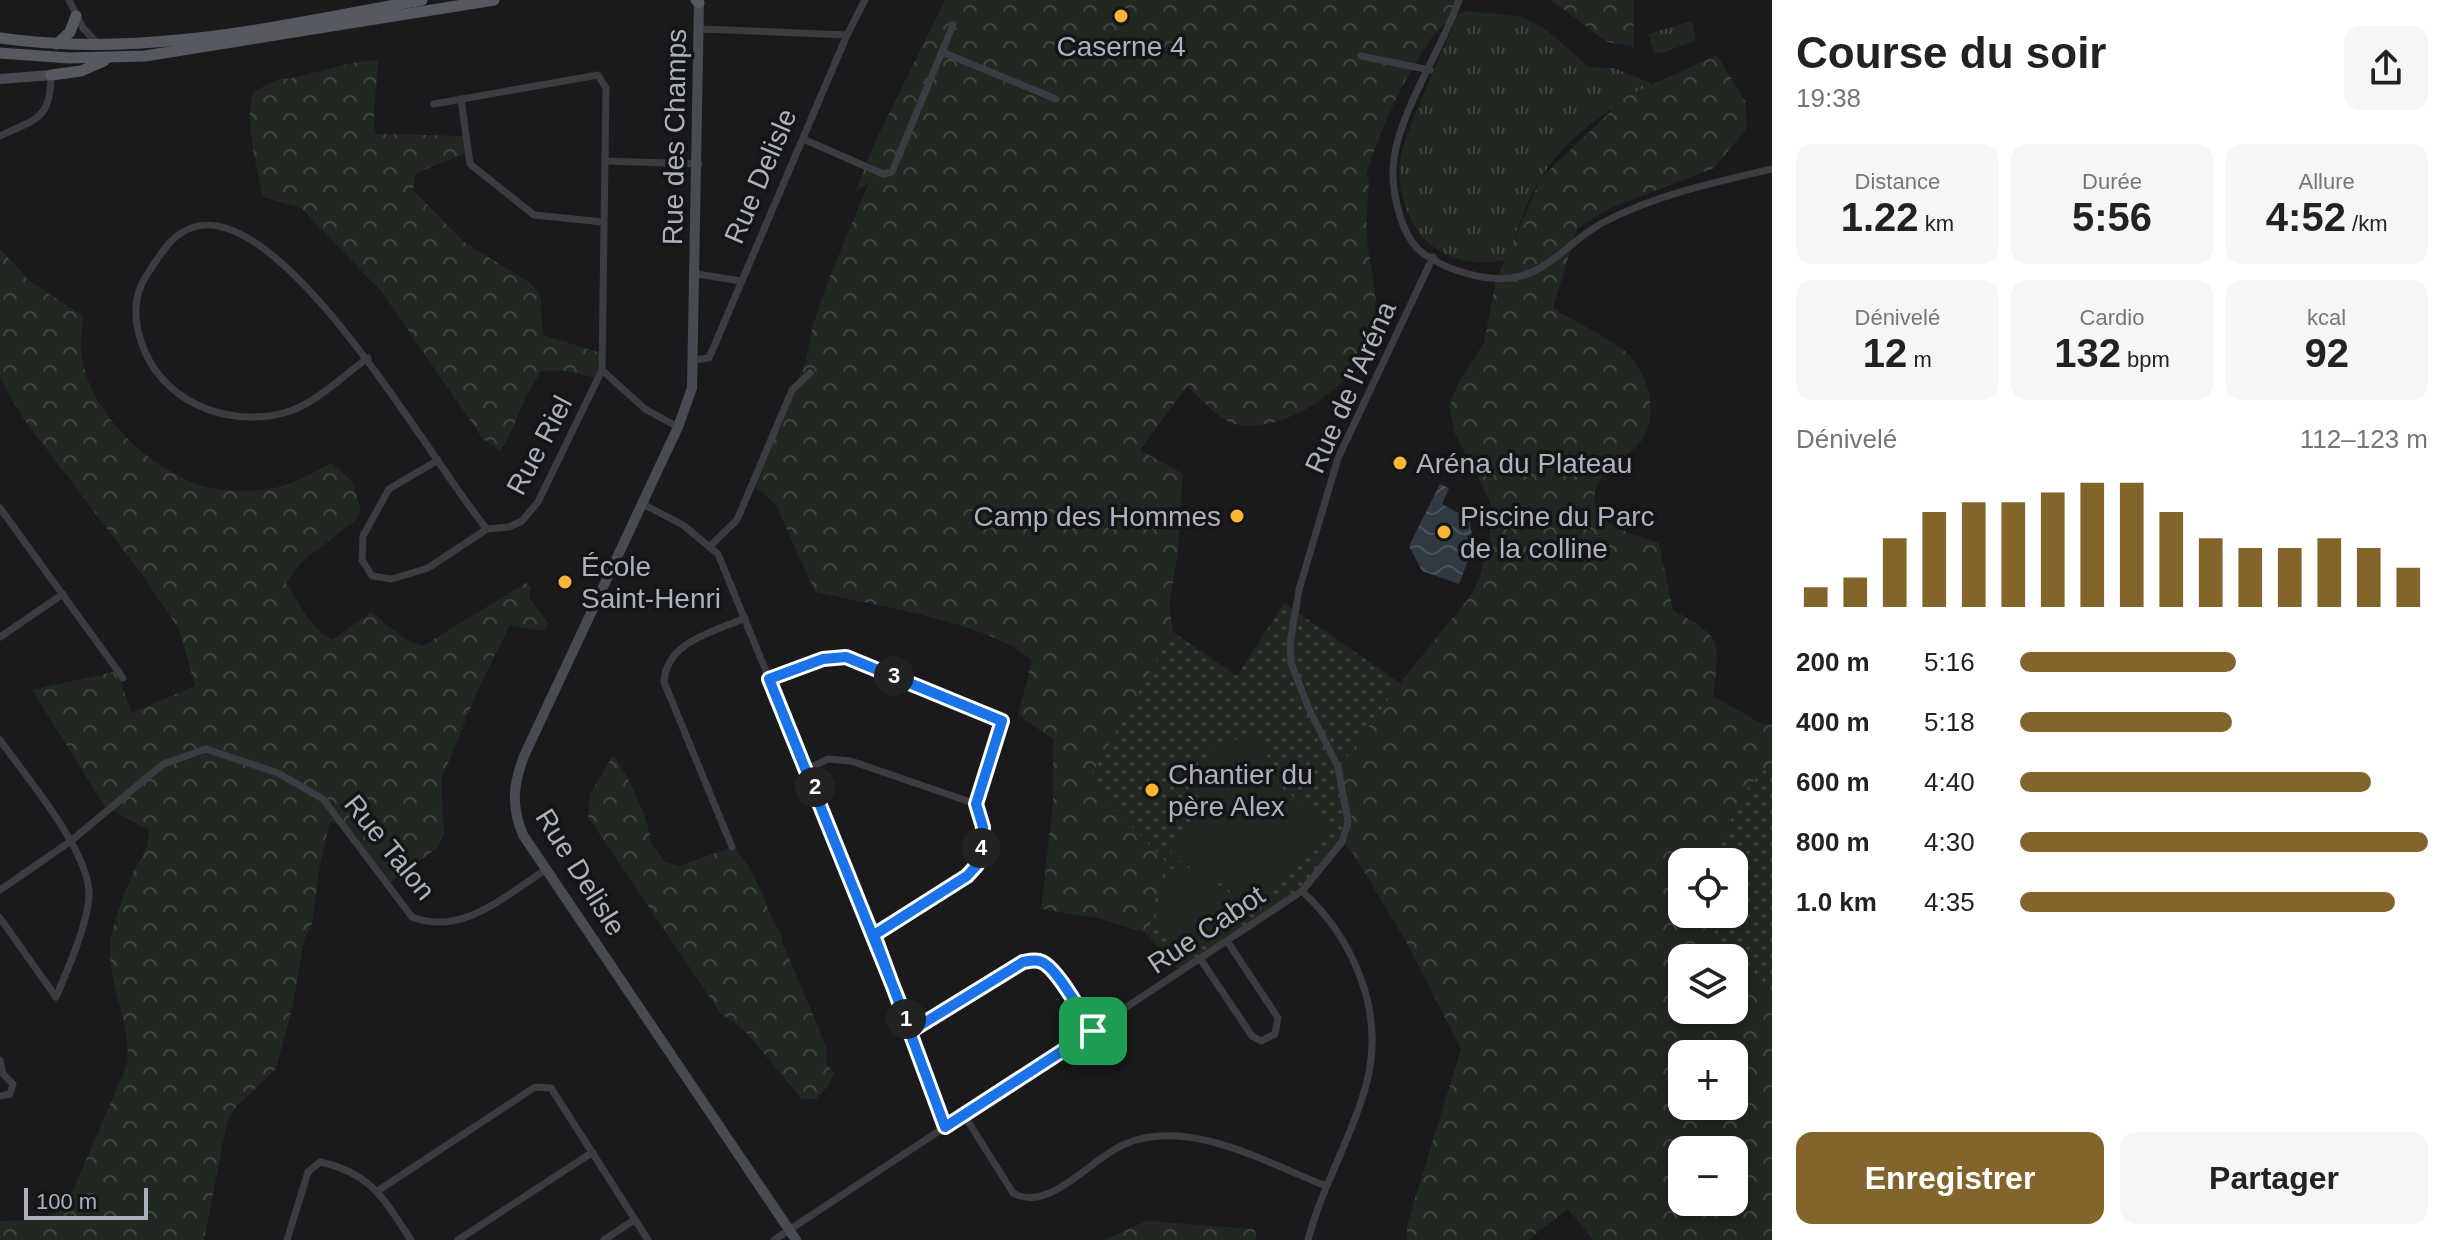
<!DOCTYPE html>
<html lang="fr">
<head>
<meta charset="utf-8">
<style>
	:root { --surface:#fff; --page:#f6f6f6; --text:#222; --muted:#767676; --accent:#83642b }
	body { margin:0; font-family:Arial,sans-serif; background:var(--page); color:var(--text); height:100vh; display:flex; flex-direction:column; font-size:30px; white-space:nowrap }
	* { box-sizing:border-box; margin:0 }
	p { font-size:26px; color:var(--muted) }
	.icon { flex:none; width:44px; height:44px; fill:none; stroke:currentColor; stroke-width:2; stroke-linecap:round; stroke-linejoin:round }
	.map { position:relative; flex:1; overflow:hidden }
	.drawer { display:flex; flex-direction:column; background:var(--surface); width:680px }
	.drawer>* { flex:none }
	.buttons { position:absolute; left:1668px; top:848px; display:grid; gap:16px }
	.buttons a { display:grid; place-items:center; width:80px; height:80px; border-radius:16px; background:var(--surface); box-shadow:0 4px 12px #0003; font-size:40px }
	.scale { position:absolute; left:24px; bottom:20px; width:124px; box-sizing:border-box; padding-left:8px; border:4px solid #acb2bd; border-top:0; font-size:22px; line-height:28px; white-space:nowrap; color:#acb2bd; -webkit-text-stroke:6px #151518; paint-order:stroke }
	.pin { position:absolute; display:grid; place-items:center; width:68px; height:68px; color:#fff; margin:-34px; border-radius:16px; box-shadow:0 4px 12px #0006 }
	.km { position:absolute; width:40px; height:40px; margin:-20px; border-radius:50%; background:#222; color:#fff; font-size:22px; line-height:40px; text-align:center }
	.round { display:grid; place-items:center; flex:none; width:84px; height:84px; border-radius:16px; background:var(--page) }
	.summary { display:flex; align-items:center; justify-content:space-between; height:136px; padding:0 24px }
	h1 { font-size:44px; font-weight:700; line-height:60px }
	.metrics { display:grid; grid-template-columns:repeat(3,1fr); gap:12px; height:136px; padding:8px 24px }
	.metrics div { display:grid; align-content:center; border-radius:16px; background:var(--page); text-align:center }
	.metrics b { font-size:40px; font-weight:700 }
	.metrics small { font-size:22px; font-weight:400 }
	.metrics p { font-size:22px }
	.chart { height:224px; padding:16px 24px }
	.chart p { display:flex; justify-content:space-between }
	.chart svg { width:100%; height:144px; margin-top:8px; stroke:var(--accent); stroke-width:6 }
	.cta { display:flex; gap:16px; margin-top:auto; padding:16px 24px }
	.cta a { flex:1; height:92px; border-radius:16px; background:var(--accent); color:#fff; font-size:32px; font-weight:700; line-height:92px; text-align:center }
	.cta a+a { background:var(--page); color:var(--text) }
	ul { padding:0 24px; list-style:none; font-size:26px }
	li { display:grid; grid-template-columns:128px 96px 1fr; align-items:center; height:60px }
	li i { height:20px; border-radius:10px; background:var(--accent) }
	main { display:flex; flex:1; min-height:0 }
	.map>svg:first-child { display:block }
	.grass { fill:url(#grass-tufts) }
	.forest { fill:url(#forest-crowns); fill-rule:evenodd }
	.park { fill:url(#park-dots) }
	.pitch { fill:#202821 }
	.water { fill:url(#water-waves) }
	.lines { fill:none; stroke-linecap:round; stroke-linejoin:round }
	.street { stroke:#3b3c42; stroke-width:7 }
	.secondary { stroke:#494b52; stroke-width:10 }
	.primary { stroke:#575961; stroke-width:11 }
	.route-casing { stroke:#fff; stroke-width:16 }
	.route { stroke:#1a73e8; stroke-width:10 }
	.poi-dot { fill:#f9b536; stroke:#151518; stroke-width:3 }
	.labels { text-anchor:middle; stroke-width:7; stroke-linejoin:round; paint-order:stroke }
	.poi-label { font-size:28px; fill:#acb2bd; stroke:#151518; text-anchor:start }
	.street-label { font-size:28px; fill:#acb2bd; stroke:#151518 }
</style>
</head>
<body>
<main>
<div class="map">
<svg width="1772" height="1240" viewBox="0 0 1772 1240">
	<defs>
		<pattern id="grass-tufts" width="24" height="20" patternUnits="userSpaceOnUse" patternTransform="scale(2)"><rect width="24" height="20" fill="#202821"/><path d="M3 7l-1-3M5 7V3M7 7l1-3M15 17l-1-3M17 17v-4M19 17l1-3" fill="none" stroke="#3e453f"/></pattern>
		<pattern id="forest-crowns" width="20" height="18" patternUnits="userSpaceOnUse" patternTransform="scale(2)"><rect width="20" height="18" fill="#202821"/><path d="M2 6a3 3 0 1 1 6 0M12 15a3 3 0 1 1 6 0" fill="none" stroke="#3e453f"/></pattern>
		<pattern id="park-dots" width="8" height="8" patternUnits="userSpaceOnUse" patternTransform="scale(2)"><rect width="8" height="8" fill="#202821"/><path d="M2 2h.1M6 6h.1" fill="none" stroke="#3e453f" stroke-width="1.8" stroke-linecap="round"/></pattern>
		<pattern id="water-waves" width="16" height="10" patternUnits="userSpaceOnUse" patternTransform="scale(2)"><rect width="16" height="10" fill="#2f3a42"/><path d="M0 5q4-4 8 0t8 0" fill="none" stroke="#4a545b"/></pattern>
	</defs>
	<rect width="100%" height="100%" fill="#1a1a1d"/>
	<g class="grass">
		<path d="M1466 11 1523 17 1545 29 1589 67 1614 68 1656 85C1611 106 1566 136 1539 181 1525 205 1516 234 1505 260 1479 265 1457 262 1435 248 1409 231 1394 187 1401 156 1413 111 1441 57 1458 14Z"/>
		<path d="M1692 21 1696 39 1692 42 1662 53 1654 52 1648 34Z"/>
	</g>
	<g class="forest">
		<path d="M945 0H1463C1456 19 1438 27 1428 43 1401 84 1381 128 1366 174L1369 180C1368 202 1365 226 1368 248 1372 275 1379 299 1374 327 1365 379 1288 436 1235 424 1219 420 1200 397 1187 386L1140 450 1183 474 1177 558 1169 604 1173 632 1088 781 1167 863 1145 933 1098 918 1041 909 1053 803V739L1018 715 1032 661C995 623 868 604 815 592L776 505 752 484 806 360 813 325 828 281 869 183 856 191 874 144Z"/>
		<path d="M1551 0H1633L1634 47 1607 42Z"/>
		<path d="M1717 55 1745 101 1747 128 1714 168 1608 209 1577 229 1553 308C1571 320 1618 342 1631 357 1648 377 1658 412 1644 437 1637 450 1618 459 1608 470 1568 517 1624 532 1659 543L1673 610C1724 639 1720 640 1713 696L1760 723 1772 724V765C1742 783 1725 829 1717 862H1682V914H1704L1734 958H1682V1010H1734V958L1772 990V1240H1593L1568 1209 1528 1240H1407V1225L1461 1049 1408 945 1353 853 1342 842 1338 769 1400 683 1472 594 1480 575 1490 539V501L1455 434 1449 407 1458 383 1484 343 1496 280 1541 178 1627 96ZM1682 1054H1734V1106H1682ZM1682 1150H1734V1202H1682Z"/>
		<path d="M378 60C378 77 371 122 376 134L468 136 469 152 416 173 413 190 464 242 530 283 540 294 543 335 601 353 597 378 559 370 542 371C522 395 518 425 500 451L483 439 381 291 301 208 263 197C257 170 243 116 254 91L282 78 289 79 351 63Z"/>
		<path d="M0 249 31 282 83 316C82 328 80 341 81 353 89 412 143 463 197 484 217 492 248 492 269 489 291 486 312 473 331 463L352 481 361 510 355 521 304 560 286 583 307 617 321 633 333 640 371 612 405 639 423 646 526 583 531 587 529 597 549 624 542 631 510 625 480 685 441 780 444 834 438 847 387 885 343 826 330 821 320 864 312 923 304 940 293 1005 276 1069 237 1106 227 1122 204 1240H0V1221L42 1220 66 1207 127 1065C132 1025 110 991 110 951 110 930 122 899 130 880 138 858 149 856 149 830L105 807 32 690 118 671 131 713 195 686 179 629 143 576 23 418 0 378Z"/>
		<path d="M613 756C625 768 652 825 650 841L665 862 679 866 732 847C753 866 761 890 770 914 774 926 783 931 783 944L826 1046 827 1065 834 1073 829 1085 816 1099H802L743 1029 721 1014 588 817 590 794Z"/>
		<path d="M1146 1221 1255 1229 1256 1240H1105Z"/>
	</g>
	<g class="park">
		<path d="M1284 603 1400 683 1338 769C1341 785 1350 808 1348 824 1341 878 1225 943 1182 973L1145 933 1167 863 1088 781 1173 632 1237 676Z"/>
		<path d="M1772 765V990L1730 955 1704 915 1734 914V862H1717C1725 829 1742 783 1772 765Z"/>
	</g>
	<g class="pitch">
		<path d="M1257 735 1284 790 1326 822 1330 831C1328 846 1264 897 1248 899L1169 855 1205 801 1188 789 1212 745Z"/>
		<path d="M1184 865 1258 910 1182 957 1154 926 1166 871Z"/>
	</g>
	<path class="water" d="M1440 484 1449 488 1442 504 1469 519 1474 545 1459 584 1422 571 1409 546Z"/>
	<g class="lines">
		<g class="street">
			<path d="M69 0 83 28 98 44"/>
			<path d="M1459 0C1442 49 1401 109 1394 158 1390 186 1399 236 1424 254 1448 271 1489 283 1517 277 1552 269 1573 238 1604 222 1656 195 1715 182 1772 169"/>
			<path d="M700 29 847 35"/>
			<path d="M942 52 1056 99"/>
			<path d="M1361 56 1430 70"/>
			<path d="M461 99 470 164 534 215 603 222"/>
			<path d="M434 104 598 75 606 88 602 370 538 502 522 521 509 527 487 529 428 568 392 579 372 576 362 560 363 536 389 489 438 460"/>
			<path d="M0 136C36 119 51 119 51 75"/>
			<path d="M803 139 883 174 892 172 953 25"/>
			<path d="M605 161 699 164"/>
			<path d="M697 274 741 281"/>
			<path d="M368 358C345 374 319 400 293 410 238 430 169 407 145 352 134 326 131 297 148 273 161 254 171 234 194 227 286 200 435 469 487 529"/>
			<path d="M694 360 709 358 847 35 865 0"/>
			<path d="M602 370 645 409 678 427"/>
			<path d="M641 503 683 525 718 554 874 935 945 1127"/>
			<path d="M0 508 123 678"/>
			<path d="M710 546 737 520 792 390 810 373"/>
			<path d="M0 637 63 594"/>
			<path d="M769 679 823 659 846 657 1002 721 976 804"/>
			<path d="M0 740C26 777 87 848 89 892 90 919 67 971 56 997"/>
			<path d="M807 769 828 759 851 761 976 804"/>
			<path d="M732 847 664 682C666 642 713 632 745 618"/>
			<path d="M0 890 71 841 163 764 206 749 278 773 323 799 412 917C462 937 507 894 547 869"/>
			<path d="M1302 891C1354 939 1386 1013 1366 1085 1352 1138 1322 1186 1308 1240"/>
			<path d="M0 918 56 997"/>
			<path d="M874 935 971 873C986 854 985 825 976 804"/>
			<path d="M1201 960 1252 1036 1261 1041 1275 1034 1278 1018 1227 941"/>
			<path d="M911 1031 1023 962C1029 961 1036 959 1042 962 1058 970 1082 1015 1093 1031"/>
			<path d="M0 1060 3 1074 13 1084 10 1094 0 1096"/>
			<path d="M964 1115 1013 1193C1049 1214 1092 1157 1125 1144 1189 1117 1267 1163 1326 1186"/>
			<path d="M379 1190 535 1087 551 1088 648 1240"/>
			<path d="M287 1240 308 1172 320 1162C371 1173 384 1199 411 1240"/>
			<path d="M458 1240 593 1152"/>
			<path d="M604 1240 634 1220"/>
			<path d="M774 1240 1302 891 1342 842 1348 822 1338 767 1309 709 1291 663 1290 643 1299 590 1338 458 1433 257"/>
		</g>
		<g class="secondary">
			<path d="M699 0 692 388 678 427 524 756C513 785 511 806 523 835L796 1240"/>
			<path d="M0 79 51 75"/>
		</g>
		<g class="primary">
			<path d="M696 0 699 3"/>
			<path d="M0 38C142 59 283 25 422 0"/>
			<path d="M57 44 70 32 76 16"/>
			<path d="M0 53 69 58 145 56 494 0"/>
			<path d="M51 75 81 71 104 61"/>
		</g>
	</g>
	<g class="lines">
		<g class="route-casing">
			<path id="route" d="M1093 1031C1082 1015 1058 969 1042 962 1036 959 1029 961 1023 962L911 1031 769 679 823 659 846 657 1002 721 976 804 983 827 981 852 977 865 967 876 874 935 945 1127 1093 1031"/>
		</g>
		<use href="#route" class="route"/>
	</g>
	<g class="poi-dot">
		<circle cx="1121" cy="16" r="8"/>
		<circle cx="1400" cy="463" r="8"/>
		<circle cx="1237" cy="516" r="8"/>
		<circle cx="1444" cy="532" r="8"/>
		<circle cx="565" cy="582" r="8"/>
		<circle cx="1152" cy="790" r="8"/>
	</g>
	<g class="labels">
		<g class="poi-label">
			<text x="1121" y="56" text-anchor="middle">Caserne 4</text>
			<text x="1416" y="473">Aréna du Plateau</text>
			<text x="1221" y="526" text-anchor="end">Camp des Hommes</text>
			<text x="1460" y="526">Piscine du Parc<tspan x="1460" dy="32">de la colline</tspan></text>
			<text x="581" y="576">École<tspan x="581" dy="32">Saint-Henri</tspan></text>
			<text x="1168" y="784">Chantier du<tspan x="1168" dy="32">père Alex</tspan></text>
		</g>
		<g class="street-label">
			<text transform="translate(674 137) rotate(-89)" y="10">Rue des Champs</text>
			<text transform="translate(760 176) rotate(-67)" y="10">Rue Delisle</text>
			<text transform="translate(1350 387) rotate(-66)" y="10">Rue de l'Aréna</text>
			<text transform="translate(539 445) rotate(-62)" y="10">Rue Riel</text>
			<text transform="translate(390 847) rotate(51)" y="10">Rue Talon</text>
			<text transform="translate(581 872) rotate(58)" y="10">Rue Delisle</text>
			<text transform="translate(1206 929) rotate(-34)" y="10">Rue Cabot</text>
		</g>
	</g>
</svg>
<div class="buttons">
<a><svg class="icon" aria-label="locate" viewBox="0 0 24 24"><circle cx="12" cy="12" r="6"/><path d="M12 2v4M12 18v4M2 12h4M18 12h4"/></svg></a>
<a><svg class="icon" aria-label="layers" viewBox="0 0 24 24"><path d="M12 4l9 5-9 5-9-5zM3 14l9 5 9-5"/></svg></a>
<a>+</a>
<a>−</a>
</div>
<div class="scale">100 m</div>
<div class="pin" style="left:1093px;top:1031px;background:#1e9e55"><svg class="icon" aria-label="arrive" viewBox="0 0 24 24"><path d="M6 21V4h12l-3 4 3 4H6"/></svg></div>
<b class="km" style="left:906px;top:1019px">1</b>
<b class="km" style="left:815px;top:787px">2</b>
<b class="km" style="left:894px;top:676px">3</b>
<b class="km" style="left:981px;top:848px">4</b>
</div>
<section class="drawer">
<div class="summary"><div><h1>Course du soir</h1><p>19:38</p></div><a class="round"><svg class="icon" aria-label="share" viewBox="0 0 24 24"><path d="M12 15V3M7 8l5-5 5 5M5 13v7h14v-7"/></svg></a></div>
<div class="metrics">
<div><p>Distance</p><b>1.22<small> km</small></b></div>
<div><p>Durée</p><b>5:56</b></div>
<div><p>Allure</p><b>4:52<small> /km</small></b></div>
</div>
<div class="metrics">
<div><p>Dénivelé</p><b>12<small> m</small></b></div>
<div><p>Cardio</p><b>132<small> bpm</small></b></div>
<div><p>kcal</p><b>92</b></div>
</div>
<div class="chart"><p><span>Dénivelé</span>112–123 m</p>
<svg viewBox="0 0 160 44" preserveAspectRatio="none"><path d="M5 44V38M15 44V35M25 44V23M35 44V15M45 44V12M55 44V12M65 44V9M75 44V6M85 44V6M95 44V15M105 44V23M115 44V26M125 44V26M135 44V23M145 44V26M155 44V32"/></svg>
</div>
<ul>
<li><b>200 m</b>5:16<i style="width:53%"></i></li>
<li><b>400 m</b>5:18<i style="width:52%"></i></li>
<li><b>600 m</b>4:40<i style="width:86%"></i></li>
<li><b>800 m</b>4:30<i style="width:100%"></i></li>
<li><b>1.0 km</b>4:35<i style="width:92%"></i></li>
</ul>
<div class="cta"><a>Enregistrer</a><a>Partager</a></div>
</section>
</main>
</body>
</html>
